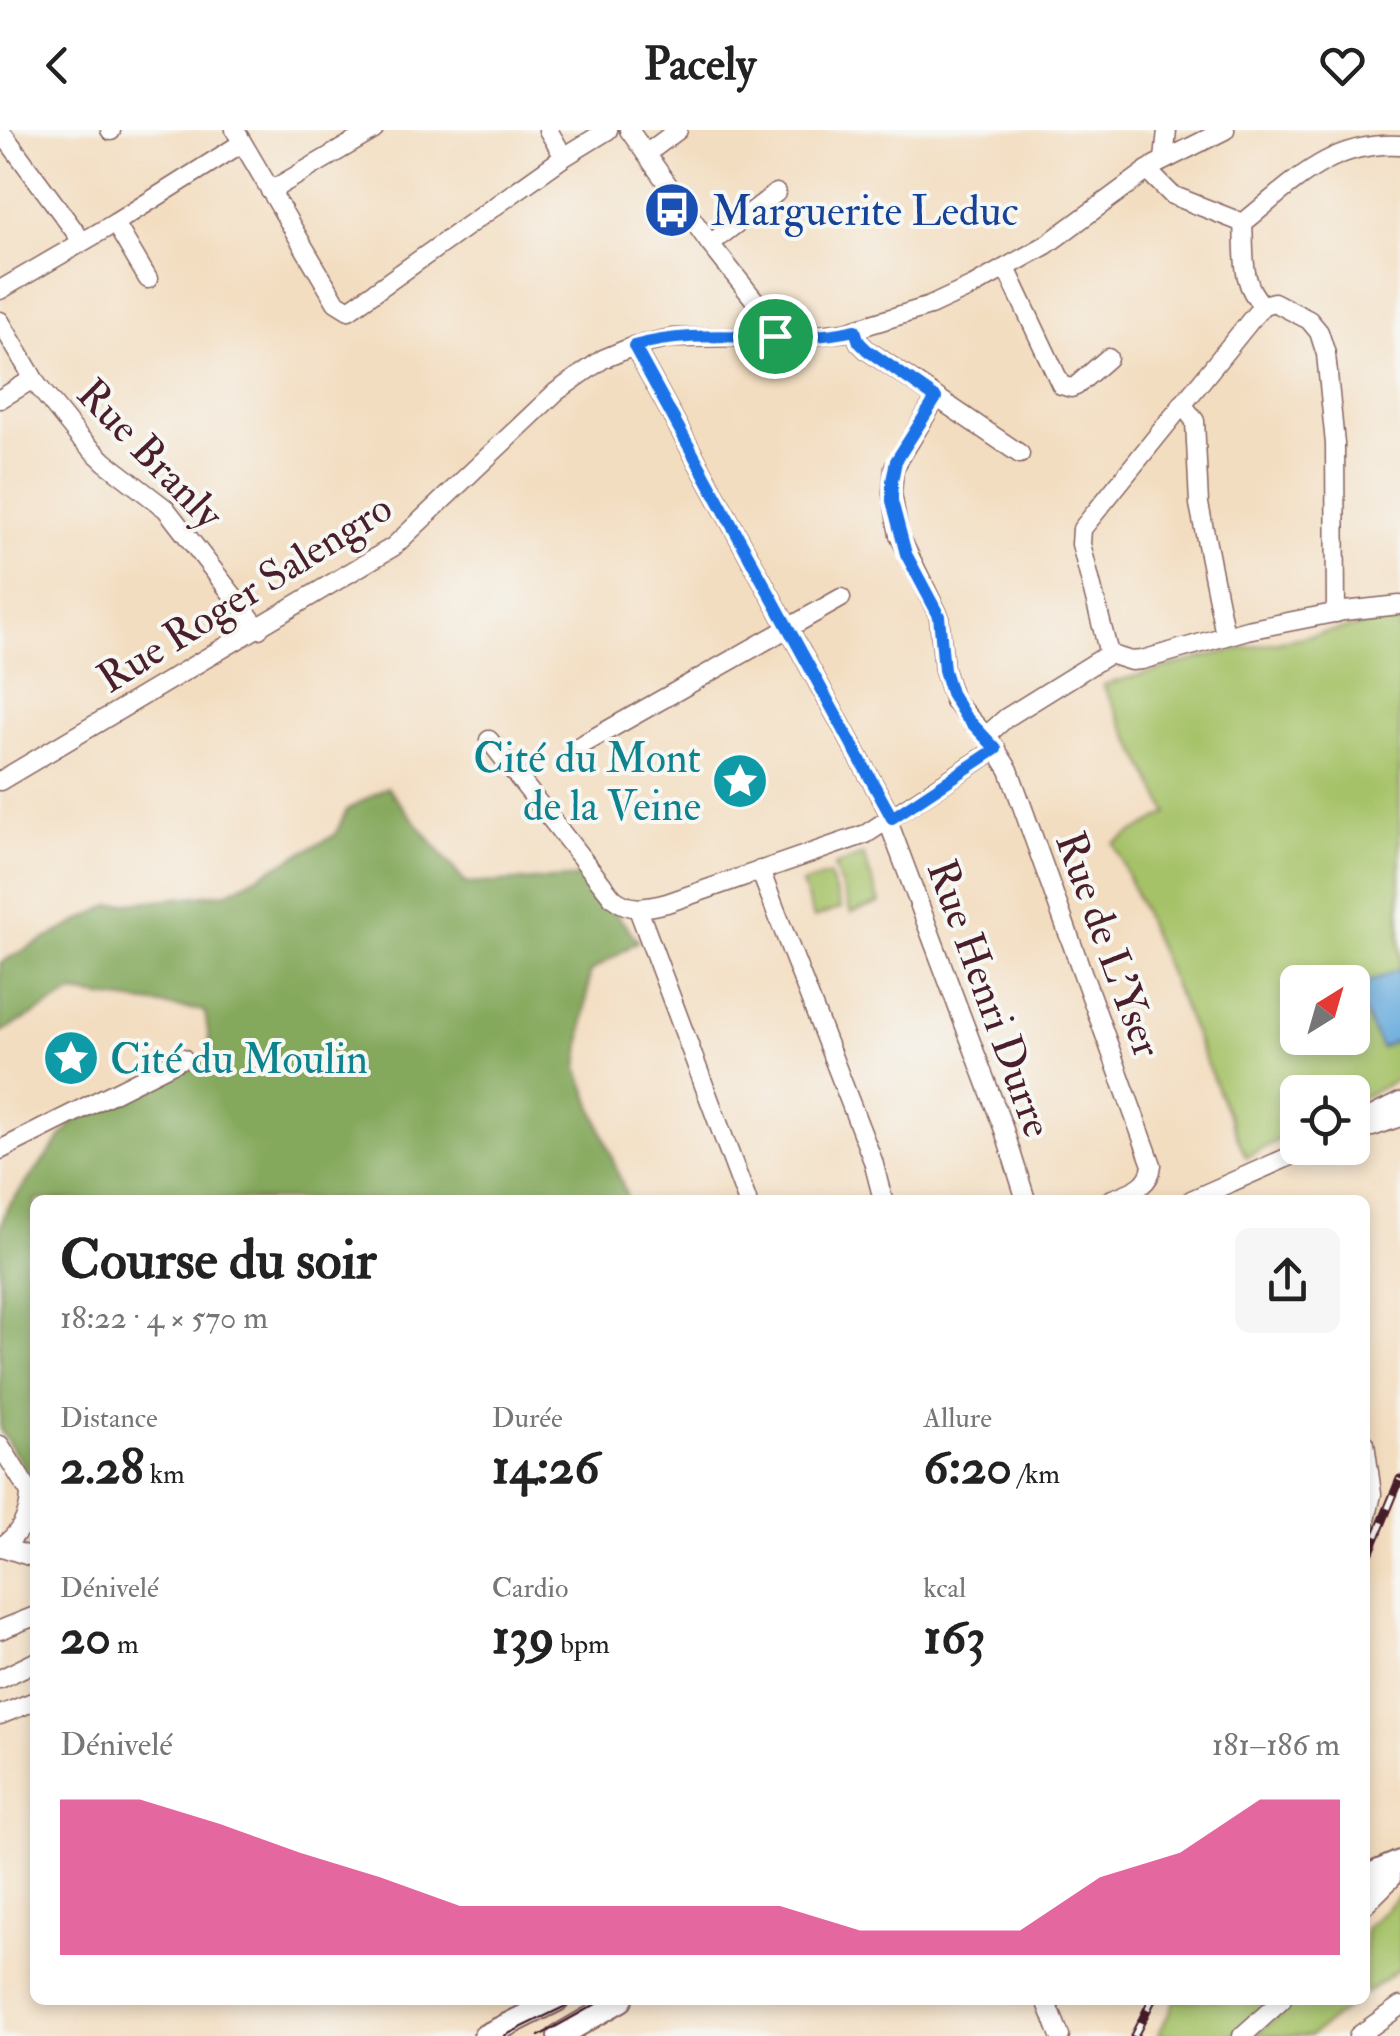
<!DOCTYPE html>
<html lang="fr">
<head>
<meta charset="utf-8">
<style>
	:root { --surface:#fff; --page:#f6f6f6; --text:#222; --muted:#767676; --accent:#db2777 }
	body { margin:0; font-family:"IM FELL Double Pica",serif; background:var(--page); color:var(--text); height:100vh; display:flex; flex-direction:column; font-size:38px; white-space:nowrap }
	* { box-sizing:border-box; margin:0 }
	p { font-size:32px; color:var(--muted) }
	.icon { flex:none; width:55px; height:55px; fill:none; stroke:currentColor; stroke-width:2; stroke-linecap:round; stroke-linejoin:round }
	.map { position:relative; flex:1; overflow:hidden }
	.drawer { position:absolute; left:30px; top:1065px; width:1340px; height:810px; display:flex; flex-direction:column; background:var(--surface); border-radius:15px; box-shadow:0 5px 15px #0003 }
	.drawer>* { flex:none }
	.needle { width:65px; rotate:37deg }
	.tools { position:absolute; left:1280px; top:835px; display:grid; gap:20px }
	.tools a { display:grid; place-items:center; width:90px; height:90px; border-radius:15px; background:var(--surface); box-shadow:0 5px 15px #0003; font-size:50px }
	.pin { position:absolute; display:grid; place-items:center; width:85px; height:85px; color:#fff; margin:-42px; border:5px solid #fff; border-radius:50%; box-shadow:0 2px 10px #0007 }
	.round { display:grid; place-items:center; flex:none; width:105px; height:105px; border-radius:15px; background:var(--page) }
	.head { display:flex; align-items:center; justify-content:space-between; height:170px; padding:0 30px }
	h1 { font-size:55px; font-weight:700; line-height:75px }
	.metrics { display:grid; grid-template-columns:repeat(3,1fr); gap:15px; height:170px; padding:10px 30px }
	.metrics div { display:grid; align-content:center }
	.metrics b { font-size:50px; font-weight:700 }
	.metrics small { font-size:28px; font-weight:400 }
	.metrics p { font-size:28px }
	.chart { height:280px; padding:20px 30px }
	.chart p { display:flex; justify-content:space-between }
	.chart svg { width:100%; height:180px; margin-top:10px; fill:var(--accent); opacity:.7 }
	header { display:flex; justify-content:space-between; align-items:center; height:130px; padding:0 30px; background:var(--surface); font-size:45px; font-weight:700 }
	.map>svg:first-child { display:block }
	.green { fill:#a6c268; stroke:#78704a; stroke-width:2.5; fill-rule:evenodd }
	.forest { fill:#84a85c; stroke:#676444; stroke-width:2.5 }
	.water { fill:#68abdd; stroke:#596584; stroke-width:2.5 }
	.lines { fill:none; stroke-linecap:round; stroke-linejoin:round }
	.minor-casing { stroke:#85625f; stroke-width:21 }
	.major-casing { stroke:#85625f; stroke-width:26 }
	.minor { stroke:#fff; stroke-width:18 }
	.major { stroke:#fff; stroke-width:22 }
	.tram { stroke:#4a1f2b; stroke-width:2.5 }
	.rail-casing { stroke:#4a1f2b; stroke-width:9 }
	.rail { stroke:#f6f6f2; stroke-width:5; stroke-dasharray:15; stroke-linecap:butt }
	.route-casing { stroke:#fff; stroke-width:20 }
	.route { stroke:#1a73e8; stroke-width:12 }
	.labels { text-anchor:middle; stroke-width:8; stroke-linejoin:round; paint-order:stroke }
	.transit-label { font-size:42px; fill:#164399; stroke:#f6f6f2; text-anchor:start }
	.street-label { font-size:42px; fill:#4a1f2b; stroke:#f6f6f2 }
	.culture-label { font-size:42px; fill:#0d838f; stroke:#f6f6f2; text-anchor:end }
</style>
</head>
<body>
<header><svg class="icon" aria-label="back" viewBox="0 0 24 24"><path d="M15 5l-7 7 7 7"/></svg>Pacely<svg class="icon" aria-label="heart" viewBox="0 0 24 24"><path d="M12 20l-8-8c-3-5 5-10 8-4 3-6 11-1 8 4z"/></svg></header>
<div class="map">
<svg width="1400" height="1906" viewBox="0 0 1400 1906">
	<rect width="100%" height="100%" fill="#f6f6f2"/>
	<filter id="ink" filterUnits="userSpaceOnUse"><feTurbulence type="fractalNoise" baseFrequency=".01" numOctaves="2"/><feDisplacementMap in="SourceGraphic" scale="20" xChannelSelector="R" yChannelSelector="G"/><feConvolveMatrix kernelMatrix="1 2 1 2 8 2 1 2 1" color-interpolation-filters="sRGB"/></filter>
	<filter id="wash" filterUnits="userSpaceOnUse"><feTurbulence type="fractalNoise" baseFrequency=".0048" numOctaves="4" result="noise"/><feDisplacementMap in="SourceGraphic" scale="40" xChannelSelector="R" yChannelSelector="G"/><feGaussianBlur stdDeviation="2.25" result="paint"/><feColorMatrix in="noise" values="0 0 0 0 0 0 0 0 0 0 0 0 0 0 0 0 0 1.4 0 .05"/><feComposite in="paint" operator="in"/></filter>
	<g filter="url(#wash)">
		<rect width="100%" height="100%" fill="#f3ddc0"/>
		<g class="green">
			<path d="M1400 488V948L1353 972 1352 962H1298L1297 1000 1246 1027 1114 713 1168 683 1103 555 1216 524ZM1298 852H1352V908H1298Z"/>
			<path d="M863 725 880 773 851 783 834 736Z"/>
			<path d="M829 745 841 778 814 788 802 754Z"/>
			<path d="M1400 1765V1838L1365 1864V1799Z"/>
			<path d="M1175 1870H1272L1231 1906H1158Z"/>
			<path d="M1296 1870H1358L1310 1906H1255Z"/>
		</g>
		<path class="forest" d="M387 657 466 754 586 747 638 811 590 842 578 938 628 1070H35V1353L0 1300V1098L7 1078 74 991 211 923 205 881 73 863 0 903V833L110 775 226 763 335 705 347 680Z"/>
		<path class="water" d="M1400 839V909L1381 918 1353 859Z"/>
	</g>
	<g filter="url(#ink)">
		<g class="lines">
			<g class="minor-casing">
				<g id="minor">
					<path d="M0 0 82 111"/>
					<path d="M110 0 111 1"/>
					<path d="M235 0 336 172 349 180 564 27 608 0"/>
					<path d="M548 0 564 27"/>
					<path d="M629 0 710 114 765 183 775 207"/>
					<path d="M646 24 678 0"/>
					<path d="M1164 30 1167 0"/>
					<path d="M270 61 374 0"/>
					<path d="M1243 93C1293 53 1330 11 1400 15"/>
					<path d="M710 114 776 63"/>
					<path d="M1006 138 1061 255 1071 258 1076 256 1108 228"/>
					<path d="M148 149 115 93 242 13"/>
					<path d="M0 160 115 93"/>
					<path d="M1263 175 1274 172 1309 190 1319 202 1326 224 1335 314 1336 483"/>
					<path d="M0 191 38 256 80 308 105 332 166 379 259 499"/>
					<path d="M855 200 859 212 867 220 1020 324"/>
					<path d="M634 216 892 688"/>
					<path d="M936 268 894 338 892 363 899 405 939 486 944 540 954 571 992 613 1009 640 1152 1035C1150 1058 1129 1062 1110 1070"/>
					<path d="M0 269 33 249"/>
					<path d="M1182 274 1195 291 1199 374 1225 505"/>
					<path d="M1109 524 1081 414 1082 399 1263 175C1240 155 1245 122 1243 93L1172 65 1147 40"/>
					<path d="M986 606 1006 588 1109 524 1131 531 1142 530 1247 500 1344 481 1400 475"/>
					<path d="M489 610 613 768C630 782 647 778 667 773L866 704 996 619"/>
					<path d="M578 617 841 468"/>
					<path d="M0 651 393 417 556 262 603 229 634 216 672 208 811 206 845 202 930 176 973 156 1046 115 1155 35 1225 0"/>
					<path d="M888 691 1004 1000 1026 1070"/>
					<path d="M760 740 873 1031 883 1070"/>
					<path d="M638 779 747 1070"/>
					<path d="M1352 996 1400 972"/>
					<path d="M1372 997 1400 987"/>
					<path d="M0 1020 183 928"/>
					<path d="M1191 1070 1309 1018"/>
					<path d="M1365 1313 1372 1364 1365 1395"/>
					<path d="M0 1315 30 1363C30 1386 19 1406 0 1417"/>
					<path d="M2 1417 35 1428"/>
					<path d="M0 1500 35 1486"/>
					<path d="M0 1549 35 1532"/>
					<path d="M0 1585 35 1571"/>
					<path d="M1365 1775 1391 1749"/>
					<path d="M1046 1870 1060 1906"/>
					<path d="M1242 1906 1282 1870"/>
					<path d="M1358 1906 1400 1876"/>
				</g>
			</g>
			<g class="major-casing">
				<g id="major">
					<path d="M1365 1747 1400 1732"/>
					<path d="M485 1906 557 1870"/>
					<path d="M559 1906 621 1870"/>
				</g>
			</g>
			<use href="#minor" class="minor"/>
			<use href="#major" class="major"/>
			<g class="tram">
				<path d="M504 1906 578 1870"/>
				<path d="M539 1906 603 1870"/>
			</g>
			<g class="rail-casing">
				<g id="rail">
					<path d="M1365 1434 1400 1349"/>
					<path d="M1134 1906 1152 1870"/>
				</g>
			</g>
			<use href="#rail" class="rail"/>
		</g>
	</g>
	<g class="lines" filter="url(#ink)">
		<g class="route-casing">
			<path id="route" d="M855 200 859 212 867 220 936 268 896 331 892 351V371L906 424 939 486 944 540 951 563 965 586 996 619 892 688 634 216C706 195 783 217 855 200Z"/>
		</g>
		<use href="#route" class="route"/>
	</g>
	<defs>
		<g id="bus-disc" transform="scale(2.875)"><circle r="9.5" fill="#1a4fb4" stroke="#f6f6f2"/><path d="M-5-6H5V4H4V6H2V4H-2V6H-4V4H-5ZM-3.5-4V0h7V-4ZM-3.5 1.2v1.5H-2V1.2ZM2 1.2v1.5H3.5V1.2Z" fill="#fff"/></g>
		<g id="sight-disc" transform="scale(2.875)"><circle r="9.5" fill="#0f9aa8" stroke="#f6f6f2"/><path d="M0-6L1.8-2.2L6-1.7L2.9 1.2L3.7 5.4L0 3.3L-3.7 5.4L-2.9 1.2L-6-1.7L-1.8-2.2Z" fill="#fff"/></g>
	</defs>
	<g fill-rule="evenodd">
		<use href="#bus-disc" x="672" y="80"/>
		<use href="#sight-disc" x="740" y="651"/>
		<use href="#sight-disc" x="71" y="928"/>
	</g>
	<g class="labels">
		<g class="transit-label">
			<text x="711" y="95">Marguerite Leduc</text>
		</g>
		<g class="street-label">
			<text transform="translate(151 323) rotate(46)" y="15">Rue Branly</text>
			<text transform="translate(244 462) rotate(-32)" y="15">Rue Roger Salengro</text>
			<text transform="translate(1110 814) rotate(70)" y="15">Rue de L'Yser</text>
			<text transform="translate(991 868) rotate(70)" y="15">Rue Henri Durre</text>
		</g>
		<g class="culture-label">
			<text x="701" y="642">Cité du Mont<tspan x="701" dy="48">de la Veine</tspan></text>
			<text x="110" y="943" text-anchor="start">Cité du Moulin</text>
		</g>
	</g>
</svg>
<div class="tools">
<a><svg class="needle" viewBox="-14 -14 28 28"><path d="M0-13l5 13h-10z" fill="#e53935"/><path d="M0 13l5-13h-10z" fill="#767676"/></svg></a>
<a><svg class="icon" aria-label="locate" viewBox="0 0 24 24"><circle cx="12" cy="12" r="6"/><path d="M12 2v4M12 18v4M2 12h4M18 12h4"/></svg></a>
</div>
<div class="pin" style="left:775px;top:206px;background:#1e9e55"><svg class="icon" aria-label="arrive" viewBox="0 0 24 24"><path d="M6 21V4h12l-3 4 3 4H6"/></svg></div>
<section class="drawer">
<div class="head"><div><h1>Course du soir</h1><p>18:22 · 4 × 570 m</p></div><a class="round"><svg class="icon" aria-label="share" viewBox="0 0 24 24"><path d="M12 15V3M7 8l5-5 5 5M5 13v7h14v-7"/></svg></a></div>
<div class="metrics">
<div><p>Distance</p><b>2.28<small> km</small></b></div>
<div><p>Durée</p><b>14:26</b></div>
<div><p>Allure</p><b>6:20<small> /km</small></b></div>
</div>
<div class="metrics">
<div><p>Dénivelé</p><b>20<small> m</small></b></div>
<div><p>Cardio</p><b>139<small> bpm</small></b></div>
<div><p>kcal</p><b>163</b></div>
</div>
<div class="chart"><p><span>Dénivelé</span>181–186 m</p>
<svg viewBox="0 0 160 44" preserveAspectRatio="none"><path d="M0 44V6L10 6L20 12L30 19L40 25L50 32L60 32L70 32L80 32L90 32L100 38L110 38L120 38L130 25L140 19L150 6L160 6V44z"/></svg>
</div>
</section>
</div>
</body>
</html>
